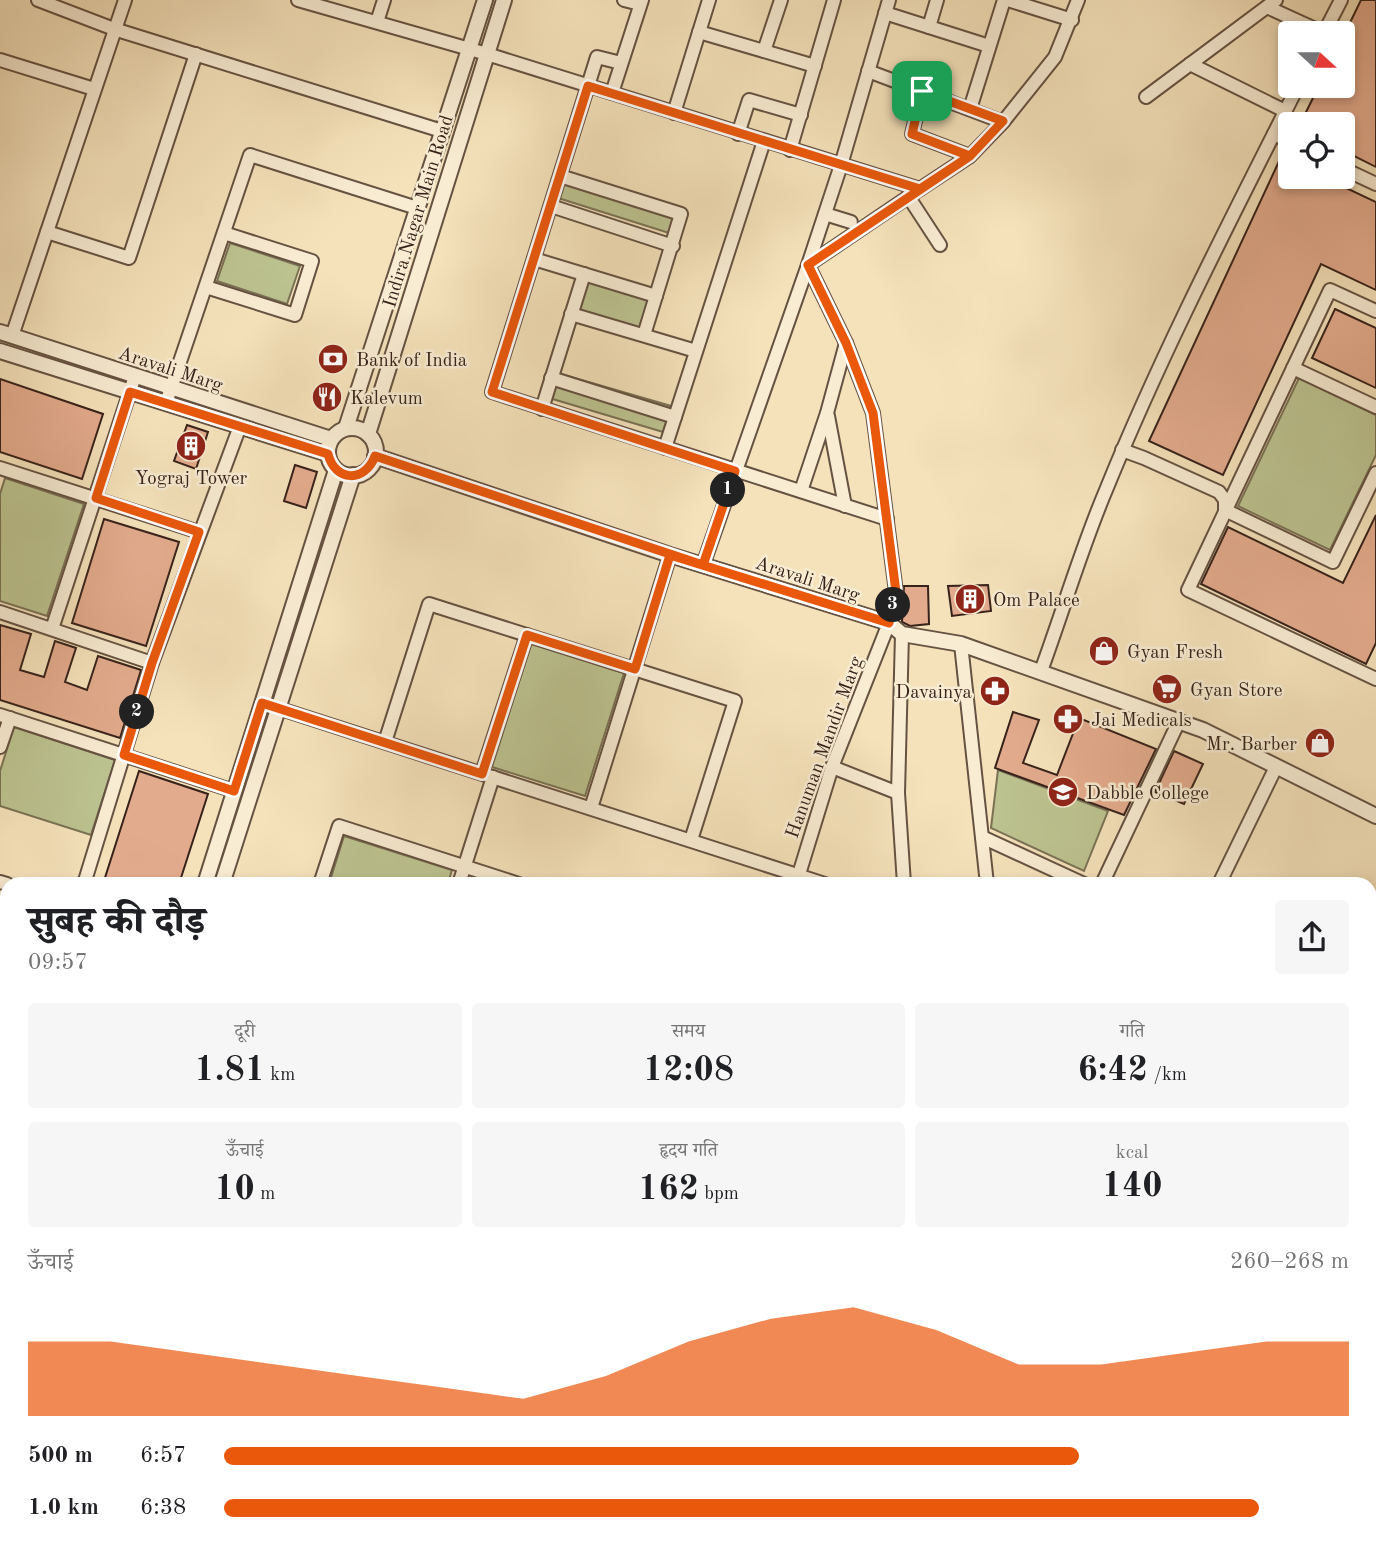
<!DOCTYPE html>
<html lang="hi">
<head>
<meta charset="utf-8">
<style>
	:root { --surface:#fff; --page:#f6f6f6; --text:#202124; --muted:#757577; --accent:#ea580c }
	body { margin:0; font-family:"Old Standard TT","Noto Serif Devanagari",serif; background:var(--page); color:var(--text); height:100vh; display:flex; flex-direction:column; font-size:26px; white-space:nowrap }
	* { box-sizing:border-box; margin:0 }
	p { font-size:23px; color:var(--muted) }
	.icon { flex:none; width:38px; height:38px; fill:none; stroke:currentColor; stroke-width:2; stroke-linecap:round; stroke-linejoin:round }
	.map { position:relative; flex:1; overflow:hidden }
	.panel { position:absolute; left:0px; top:877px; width:1377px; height:674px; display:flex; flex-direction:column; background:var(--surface); border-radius:21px 21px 0 0; box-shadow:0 4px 10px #0003 }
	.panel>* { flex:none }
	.needle { width:46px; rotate:111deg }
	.fabs { position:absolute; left:1278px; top:21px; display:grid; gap:14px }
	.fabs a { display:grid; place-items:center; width:77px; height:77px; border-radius:7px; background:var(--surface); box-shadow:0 4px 10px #0003; font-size:35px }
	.pin { position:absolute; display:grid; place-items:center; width:60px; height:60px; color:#fff; margin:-30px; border-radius:14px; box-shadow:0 4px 10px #0006 }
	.km { position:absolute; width:35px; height:35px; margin:-18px; border-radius:50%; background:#222; color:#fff; font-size:19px; line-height:35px; text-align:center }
	.round { display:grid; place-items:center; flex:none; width:74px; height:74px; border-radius:7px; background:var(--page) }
	.headline { display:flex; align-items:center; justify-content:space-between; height:119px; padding:0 28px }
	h1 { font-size:38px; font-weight:800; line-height:52px }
	.metrics { display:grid; grid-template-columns:repeat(3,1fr); gap:10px; height:119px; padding:7px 28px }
	.metrics div { display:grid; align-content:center; border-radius:7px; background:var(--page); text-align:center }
	.metrics b { font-size:35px; font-weight:800 }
	.metrics small { font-size:19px; font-weight:400 }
	.metrics p { font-size:19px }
	.chart { height:196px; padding:14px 28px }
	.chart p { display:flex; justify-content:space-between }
	.chart svg { width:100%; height:126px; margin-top:7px; fill:var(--accent); opacity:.7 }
	ul { padding:0 28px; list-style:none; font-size:23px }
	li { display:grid; grid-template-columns:112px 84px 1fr; align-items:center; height:52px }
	li i { height:18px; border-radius:9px; background:var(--accent) }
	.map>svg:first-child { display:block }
	.green { fill:#bcc390; stroke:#7a7255; stroke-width:2 }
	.building { fill:#e3ab8d; stroke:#37221a; stroke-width:2 }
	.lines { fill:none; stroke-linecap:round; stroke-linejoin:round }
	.minor-casing { stroke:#665242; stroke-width:16 }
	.tertiary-casing { stroke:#665242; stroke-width:18 }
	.trunk-casing { stroke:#37221a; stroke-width:23 }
	.minor { stroke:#f8ecd3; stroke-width:12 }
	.tertiary { stroke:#f8ecd3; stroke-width:14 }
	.trunk { stroke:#f5e2bb; stroke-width:19 }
	.rail-casing { stroke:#37221a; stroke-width:7 }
	.rail { stroke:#f8ecd3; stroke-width:4.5; stroke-dasharray:13; stroke-linecap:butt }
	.route-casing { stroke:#fff; stroke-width:14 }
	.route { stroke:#ea580c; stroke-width:9 }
	.labels { text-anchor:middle; stroke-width:5; stroke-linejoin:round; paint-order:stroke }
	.street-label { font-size:19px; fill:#37221a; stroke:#f8ecd3 }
	.poi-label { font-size:19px; fill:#37221a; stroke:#f8ecd3; text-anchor:start }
</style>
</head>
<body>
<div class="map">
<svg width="1376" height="1550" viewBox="0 0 1376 1550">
	<rect width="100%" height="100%" fill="#f5e2bb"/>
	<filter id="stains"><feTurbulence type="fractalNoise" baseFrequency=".00286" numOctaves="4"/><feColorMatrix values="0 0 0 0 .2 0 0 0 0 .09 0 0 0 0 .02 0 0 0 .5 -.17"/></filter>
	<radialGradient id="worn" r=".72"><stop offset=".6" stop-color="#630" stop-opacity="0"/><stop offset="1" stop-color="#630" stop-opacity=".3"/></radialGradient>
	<g class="green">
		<path d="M563 171 677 206 669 233 555 197Z"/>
		<path d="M230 243 300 266 287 304 217 281Z"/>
		<path d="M585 274 650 294 639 330 574 310Z"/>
		<path d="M554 372 671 406 663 432 546 397Z"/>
		<path d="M1299 378 1376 415V455L1330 550 1238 506Z"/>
		<path d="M5 478 84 504 47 616 0 601V494Z"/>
		<path d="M531 644 624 673 585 796 492 767Z"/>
		<path d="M14 727 115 760 91 835 0 806V771Z"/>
		<path d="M998 770 1108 811 1084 871 991 828Z"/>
		<path d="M344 836 452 870 448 884H329Z"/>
	</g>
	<g class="building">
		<path d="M1361 0H1376V167L1342 150V124H1300L1319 86H1342V39Z"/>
		<path d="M1281 157 1290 161V177H1323L1376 202V290L1321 264 1223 475 1149 441Z"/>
		<path d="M1335 309 1376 328V388L1312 358Z"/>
		<path d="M0 379 103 414 82 479 0 452Z"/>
		<path d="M187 425 208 432 196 469 174 461Z"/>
		<path d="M295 465 317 472 306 508 284 501Z"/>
		<path d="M1376 515V643L1366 664 1201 584 1228 527 1343 583Z"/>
		<path d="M104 519 179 542 146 646 72 623Z"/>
		<path d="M988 585 991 611 952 616 948 586Z"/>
		<path d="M904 586H928L929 624 910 626 902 622Z"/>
		<path d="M0 625 31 634 20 670 44 677 55 641 76 648 65 682 87 690 98 656 141 670 120 738 0 700Z"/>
		<path d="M1013 712 1039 720 1023 763 1057 775 1079 718 1156 749 1124 815 995 768Z"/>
		<path d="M1174 751 1203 764 1184 804 1155 792Z"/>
		<path d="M139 771 208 794 179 884H103Z"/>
	</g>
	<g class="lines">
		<g class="minor-casing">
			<g id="minor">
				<path d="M38 0 114 29 442 131"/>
				<path d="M298 0 487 54 920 189 970 156 1003 122 1055 57 1078 0"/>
				<path d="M624 0 640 4"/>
				<path d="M1008 0 1072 20"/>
				<path d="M1267 7 1324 33"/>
				<path d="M885 13 989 46"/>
				<path d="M377 22 384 0"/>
				<path d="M929 27 937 0"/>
				<path d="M699 32 815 66"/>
				<path d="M1324 33 1341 0"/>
				<path d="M764 51 781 0"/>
				<path d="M0 60 94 89"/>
				<path d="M621 63 597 57 492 392 887 519"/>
				<path d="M1190 64 1285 111"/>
				<path d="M868 71 1003 122"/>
				<path d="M922 91 912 134 970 156"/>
				<path d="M612 93 642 0"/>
				<path d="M1146 97 1276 0"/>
				<path d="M970 109 1004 0"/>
				<path d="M674 113 709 0"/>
				<path d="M738 134 749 100 801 115"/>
				<path d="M1274 134 1290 142"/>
				<path d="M790 150 834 0"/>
				<path d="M1342 168 1376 184"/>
				<path d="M560 176 681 214 644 335"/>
				<path d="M908 196 940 245"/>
				<path d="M551 206 673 246"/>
				<path d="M825 214 851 222"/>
				<path d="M47 232 129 258 196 54"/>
				<path d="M534 259 656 296"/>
				<path d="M206 287 295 315 312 261 224 233"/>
				<path d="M1376 311 1330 290 1188 590 1376 679"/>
				<path d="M571 314 696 351"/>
				<path d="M12 336 125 0"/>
				<path d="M1293 368 1376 407"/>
				<path d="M551 378 675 417"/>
				<path d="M166 403 250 155 417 208"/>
				<path d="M542 409 584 274"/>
				<path d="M828 416 845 506"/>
				<path d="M665 448 764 141"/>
				<path d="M1122 450 1144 458 1219 492 1225 500V510L1333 562 1376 473"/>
				<path d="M0 468 199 532"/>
				<path d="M801 491 827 413 846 343"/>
				<path d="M703 565 808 265 841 165 889 0"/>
				<path d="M0 612 152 663"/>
				<path d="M52 629 135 376"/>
				<path d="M902 634 898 793 904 884"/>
				<path d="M961 644 987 884"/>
				<path d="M1041 671C1063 611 1081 549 1106 490 1162 352 1231 219 1298 86"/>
				<path d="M262 703 825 884"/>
				<path d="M0 715 234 791"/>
				<path d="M385 742 429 604 735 701 691 840"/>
				<path d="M0 747 10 718"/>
				<path d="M832 767 898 793"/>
				<path d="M482 773 527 635"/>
				<path d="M591 808 670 555"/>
				<path d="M982 837 1084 884"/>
				<path d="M0 882 7 884"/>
				<path d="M84 884 152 663 240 426"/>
				<path d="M320 884 339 826 519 884"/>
				<path d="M459 884 493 777"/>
				<path d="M796 884 832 767 889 623 896 592 873 413 846 343 808 265 920 189"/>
				<path d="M1102 884 1179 721"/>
				<path d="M1219 884 1276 767"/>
				<path d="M1370 959 1373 960 1370 965"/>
				<path d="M0 985 7 987"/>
				<path d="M0 1100 7 1103"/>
				<path d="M0 1152 7 1130"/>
				<path d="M0 1232 7 1234"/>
				<path d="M177 1544 195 1550"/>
				<path d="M1021 1544 1046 1550"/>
				<path d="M158 1550 161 1544"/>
				<path d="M482 1550 484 1544"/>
				<path d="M588 1550 590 1544"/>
				<path d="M691 1550 693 1544"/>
				<path d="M883 1550 886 1544"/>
				<path d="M1093 1550 1097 1544"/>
			</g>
		</g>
		<g class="tertiary-casing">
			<g id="tertiary">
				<path d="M0 332 331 439"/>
				<path d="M0 351 328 454"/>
				<path d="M346 428 485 0"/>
				<circle cx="352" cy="452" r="24"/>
				<path d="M368 434 504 0"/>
				<path d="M375 456 670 555 889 623 902 634 961 644 1203 730 1376 816"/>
				<path d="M205 884 336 470"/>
				<path d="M222 884 353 475"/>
				<path d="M1370 1226 1376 1214"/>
				<path d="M1370 1412 1376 1399"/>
				<path d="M5 1477 7 1471"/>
				<path d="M1215 1550 1218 1544"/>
				<path d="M1304 1550 1307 1544"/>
			</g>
		</g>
		<g class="trunk-casing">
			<g id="trunk">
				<path d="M1370 1299 1376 1287"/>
				<path d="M1370 1351 1376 1339"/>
				<path d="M0 1407 7 1410"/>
				<path d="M0 1429 7 1432"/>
				<path d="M293 1544 309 1550"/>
				<path d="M339 1544 355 1550"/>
				<path d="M1253 1550 1256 1544"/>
				<path d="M1275 1550 1278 1544"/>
			</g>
		</g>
		<use href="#minor" class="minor"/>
		<use href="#tertiary" class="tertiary"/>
		<use href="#trunk" class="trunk"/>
		<g class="rail-casing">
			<g id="rail">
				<path d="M0 1464 7 1467"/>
				<path d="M204 1544 221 1550"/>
				<path d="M233 1544 250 1550"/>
			</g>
		</g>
		<use href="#rail" class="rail"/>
	</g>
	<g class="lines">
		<g class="route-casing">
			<path id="route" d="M922 91 912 134 970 156 920 189 588 86 492 392 735 471 703 565 375 456C365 483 335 482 328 454L130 392 96 498 199 532 152 663 124 755 234 791 262 703 482 774 527 635 635 669 670 555 889 623 896 592 873 413 846 343 808 265 970 156 1003 121 922 91"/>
		</g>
		<use href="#route" class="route"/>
	</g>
	<defs>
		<g id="bank-disc" transform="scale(1.575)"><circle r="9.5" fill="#8f2418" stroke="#f8ecd3"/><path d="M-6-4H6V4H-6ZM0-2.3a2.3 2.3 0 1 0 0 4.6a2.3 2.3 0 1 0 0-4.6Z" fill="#fff"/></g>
		<g id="restaurant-disc" transform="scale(1.575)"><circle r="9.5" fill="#8f2418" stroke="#f8ecd3"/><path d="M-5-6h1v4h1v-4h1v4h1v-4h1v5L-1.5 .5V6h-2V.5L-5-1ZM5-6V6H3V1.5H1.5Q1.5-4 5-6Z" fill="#fff"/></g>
		<g id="building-disc" transform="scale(1.575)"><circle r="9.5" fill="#8f2418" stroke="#f8ecd3"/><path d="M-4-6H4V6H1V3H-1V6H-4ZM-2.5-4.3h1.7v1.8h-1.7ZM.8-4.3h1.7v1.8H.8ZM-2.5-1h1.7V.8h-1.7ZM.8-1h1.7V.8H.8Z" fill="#fff"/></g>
		<g id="shop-disc" transform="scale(1.575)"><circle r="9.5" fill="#8f2418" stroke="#f8ecd3"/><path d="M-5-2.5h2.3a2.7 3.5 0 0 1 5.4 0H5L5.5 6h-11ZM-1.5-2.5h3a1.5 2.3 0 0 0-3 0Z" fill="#fff"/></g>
		<g id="supermarket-disc" transform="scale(1.575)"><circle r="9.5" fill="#8f2418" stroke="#f8ecd3"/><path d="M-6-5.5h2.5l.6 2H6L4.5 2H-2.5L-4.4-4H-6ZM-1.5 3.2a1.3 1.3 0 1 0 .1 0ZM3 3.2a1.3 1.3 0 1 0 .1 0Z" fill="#fff"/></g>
		<g id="pharmacy-disc" transform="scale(1.575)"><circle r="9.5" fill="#8f2418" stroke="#f8ecd3"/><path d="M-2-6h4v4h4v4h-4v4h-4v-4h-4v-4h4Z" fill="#fff"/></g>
		<g id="school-disc" transform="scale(1.575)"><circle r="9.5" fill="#8f2418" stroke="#f8ecd3"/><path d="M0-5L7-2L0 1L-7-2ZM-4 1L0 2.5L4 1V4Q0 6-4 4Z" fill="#fff"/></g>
	</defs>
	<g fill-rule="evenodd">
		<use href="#bank-disc" x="333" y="359"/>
		<use href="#restaurant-disc" x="327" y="397"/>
		<use href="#building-disc" x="191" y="446"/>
		<use href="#building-disc" x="970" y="599"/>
		<use href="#shop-disc" x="1104" y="651"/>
		<use href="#supermarket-disc" x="1167" y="689"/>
		<use href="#pharmacy-disc" x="995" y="691"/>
		<use href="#pharmacy-disc" x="1068" y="719"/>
		<use href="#shop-disc" x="1320" y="743"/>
		<use href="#school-disc" x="1063" y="792"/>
	</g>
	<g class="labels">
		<g class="street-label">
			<text transform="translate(417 211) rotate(-73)" y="7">Indira Nagar Main Road</text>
			<text transform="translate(171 368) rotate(18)" y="7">Aravali Marg</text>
			<text transform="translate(808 578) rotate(18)" y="7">Aravali Marg</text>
			<text transform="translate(823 747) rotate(-70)" y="7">Hanuman Mandir Marg</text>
		</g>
		<g class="poi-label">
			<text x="356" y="366">Bank of India</text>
			<text x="350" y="404">Kalevum</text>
			<text x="191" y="484" text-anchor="middle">Yograj Tower</text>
			<text x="993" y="606">Om Palace</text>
			<text x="1127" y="658">Gyan Fresh</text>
			<text x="1190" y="696">Gyan Store</text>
			<text x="972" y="698" text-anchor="end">Davainya</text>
			<text x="1091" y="726">Jai Medicals</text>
			<text x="1297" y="750" text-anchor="end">Mr. Barber</text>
			<text x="1086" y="799">Dabble College</text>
		</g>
	</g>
	<rect width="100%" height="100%" filter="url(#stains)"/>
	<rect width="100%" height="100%" fill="url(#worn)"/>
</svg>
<div class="fabs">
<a><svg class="needle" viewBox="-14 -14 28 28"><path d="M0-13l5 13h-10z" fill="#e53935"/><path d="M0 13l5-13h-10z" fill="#757577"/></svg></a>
<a><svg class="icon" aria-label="locate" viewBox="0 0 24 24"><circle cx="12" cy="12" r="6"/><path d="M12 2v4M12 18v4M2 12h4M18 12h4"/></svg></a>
</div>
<div class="pin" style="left:922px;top:91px;background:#1e9e55"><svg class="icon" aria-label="arrive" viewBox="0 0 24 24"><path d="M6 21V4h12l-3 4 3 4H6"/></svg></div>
<b class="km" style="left:728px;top:490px">1</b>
<b class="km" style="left:137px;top:712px">2</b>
<b class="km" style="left:893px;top:605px">3</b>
<section class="panel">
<div class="headline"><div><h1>सुबह की दौड़</h1><p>09:57</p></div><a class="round"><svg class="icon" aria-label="share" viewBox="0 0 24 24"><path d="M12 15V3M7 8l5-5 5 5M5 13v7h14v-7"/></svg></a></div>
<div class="metrics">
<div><p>दूरी</p><b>1.81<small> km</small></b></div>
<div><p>समय</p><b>12:08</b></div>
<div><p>गति</p><b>6:42<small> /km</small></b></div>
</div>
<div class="metrics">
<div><p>ऊँचाई</p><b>10<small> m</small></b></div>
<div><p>हृदय गति</p><b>162<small> bpm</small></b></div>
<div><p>kcal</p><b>140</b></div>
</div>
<div class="chart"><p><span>ऊँचाई</span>260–268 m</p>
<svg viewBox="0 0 160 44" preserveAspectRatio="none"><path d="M0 44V18L10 18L20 22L30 26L40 30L50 34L60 38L70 30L80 18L90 10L100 6L110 14L120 26L130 26L140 22L150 18L160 18V44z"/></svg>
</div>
<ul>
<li><b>500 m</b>6:57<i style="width:76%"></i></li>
<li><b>1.0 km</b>6:38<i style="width:92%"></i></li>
</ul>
</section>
</div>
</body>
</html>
